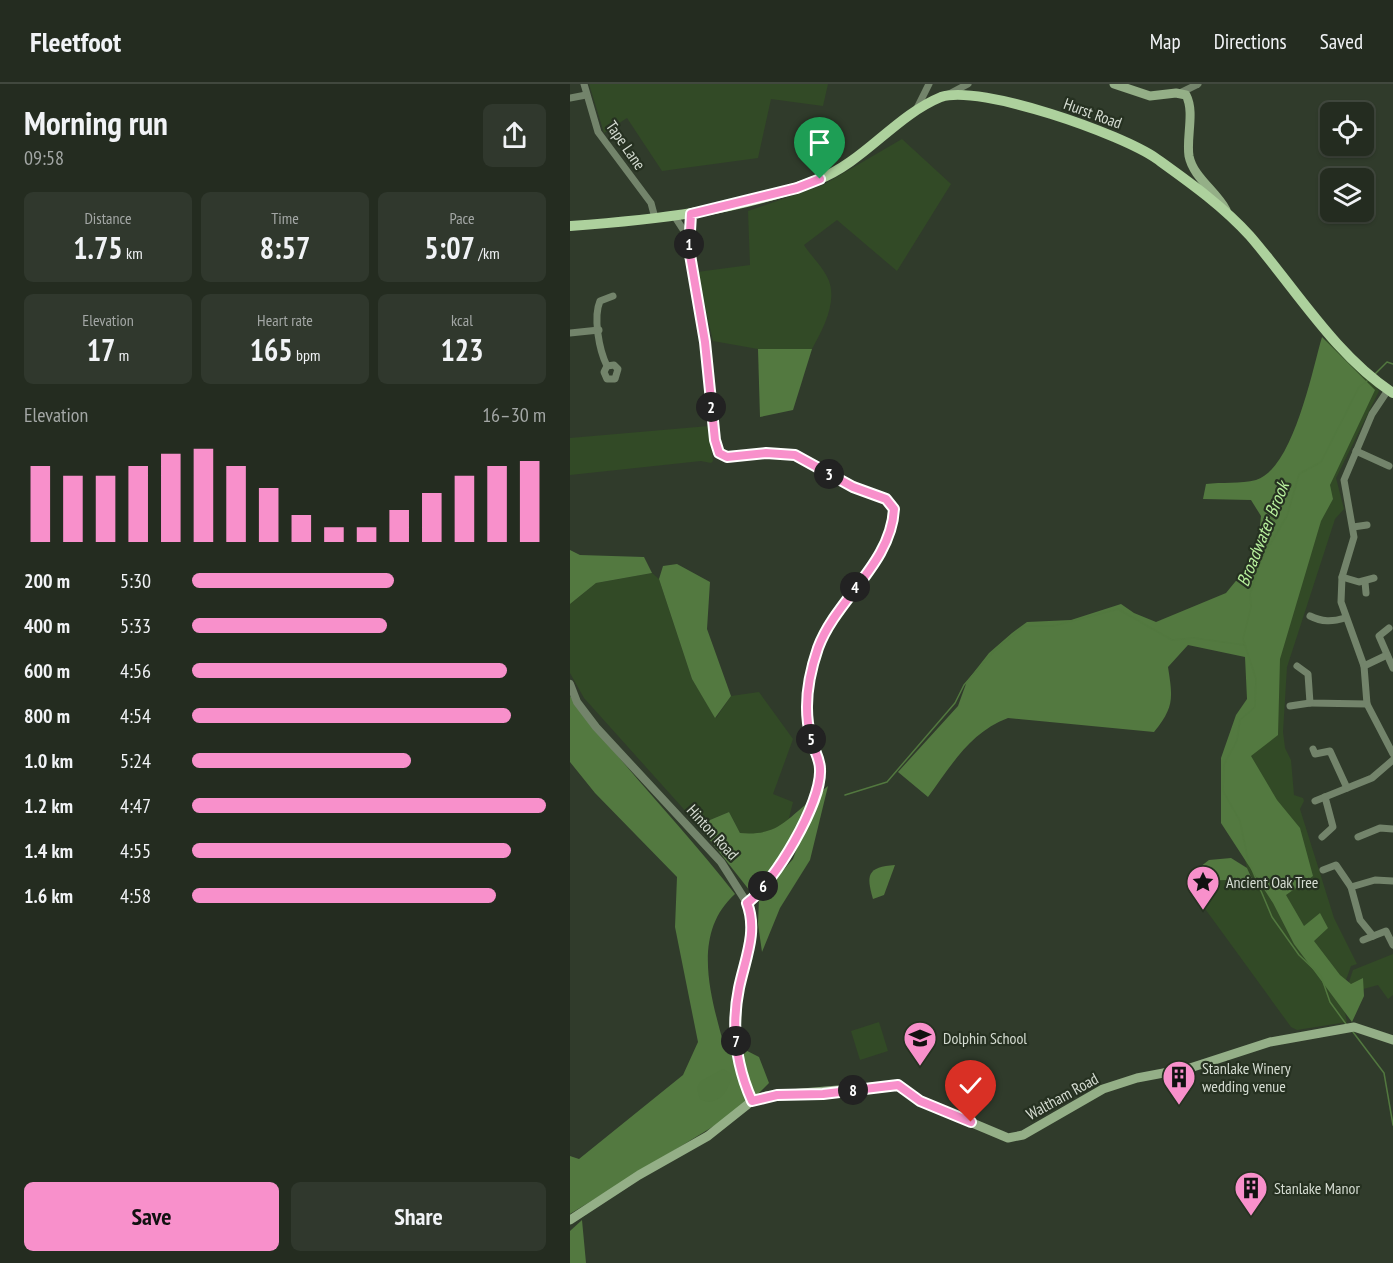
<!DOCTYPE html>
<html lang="en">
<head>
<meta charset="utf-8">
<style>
	:root { --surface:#242c20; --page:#30382d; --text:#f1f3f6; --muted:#a3a7a5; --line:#41483e; --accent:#f890cb }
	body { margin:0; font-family:"PT Sans Narrow",sans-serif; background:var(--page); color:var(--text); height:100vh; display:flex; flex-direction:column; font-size:22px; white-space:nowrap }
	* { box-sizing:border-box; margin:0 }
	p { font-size:20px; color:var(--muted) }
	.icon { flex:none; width:33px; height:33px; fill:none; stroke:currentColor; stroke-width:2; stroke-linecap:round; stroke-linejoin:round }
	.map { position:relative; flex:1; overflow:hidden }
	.drawer { display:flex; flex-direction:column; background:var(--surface); width:570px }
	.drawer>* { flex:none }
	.buttons { position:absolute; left:750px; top:18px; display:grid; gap:12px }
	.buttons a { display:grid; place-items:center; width:54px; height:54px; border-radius:9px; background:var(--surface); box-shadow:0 2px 4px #0004,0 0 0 2px var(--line); font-size:30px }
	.pin { position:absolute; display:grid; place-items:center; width:51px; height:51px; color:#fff; margin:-62px -26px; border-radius:50% 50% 50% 0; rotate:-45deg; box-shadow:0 0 6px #0007 }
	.pin .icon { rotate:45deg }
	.km { position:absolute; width:30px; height:30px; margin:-15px; border-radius:50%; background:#222; color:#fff; font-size:16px; line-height:30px; text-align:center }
	.round { display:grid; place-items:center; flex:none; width:63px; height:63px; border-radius:9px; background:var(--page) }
	.summary { display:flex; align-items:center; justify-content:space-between; height:102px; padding:0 24px }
	h1 { font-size:33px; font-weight:700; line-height:45px }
	.metrics { display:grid; grid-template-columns:repeat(3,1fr); gap:9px; height:102px; padding:6px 24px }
	.metrics div { display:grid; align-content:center; border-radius:9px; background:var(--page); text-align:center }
	.metrics b { font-size:30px; font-weight:700 }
	.metrics small { font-size:16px; font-weight:400 }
	.metrics p { font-size:16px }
	.chart { height:168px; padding:12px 24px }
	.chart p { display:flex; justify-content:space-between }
	.chart svg { width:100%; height:108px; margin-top:6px; stroke:var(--accent); stroke-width:6 }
	.action { display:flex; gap:12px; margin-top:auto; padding:12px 24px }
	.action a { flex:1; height:69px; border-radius:9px; background:var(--accent); color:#111; font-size:24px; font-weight:700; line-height:69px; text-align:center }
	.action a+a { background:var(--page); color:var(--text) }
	ul { padding:0 24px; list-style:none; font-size:20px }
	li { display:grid; grid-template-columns:96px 72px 1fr; align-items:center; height:45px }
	li i { height:15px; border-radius:8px; background:var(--accent) }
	header { display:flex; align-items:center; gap:36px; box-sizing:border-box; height:84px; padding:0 30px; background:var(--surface); border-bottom:2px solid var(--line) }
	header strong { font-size:28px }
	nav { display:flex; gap:33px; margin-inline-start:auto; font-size:21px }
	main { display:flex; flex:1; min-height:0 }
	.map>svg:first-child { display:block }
	.green { fill:#324a26 }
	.forest { fill:#537940 }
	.water { fill:#52783f }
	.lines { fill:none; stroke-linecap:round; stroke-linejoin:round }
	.stream { stroke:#52783f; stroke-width:1.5 }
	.minor { stroke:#73846b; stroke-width:7 }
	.tertiary { stroke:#73846b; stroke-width:8 }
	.secondary { stroke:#94af87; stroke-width:9 }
	.primary { stroke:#add19d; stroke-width:10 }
	.route-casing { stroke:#fff; stroke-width:12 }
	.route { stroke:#f890cb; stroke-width:8 }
	.labels { text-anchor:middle; stroke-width:4.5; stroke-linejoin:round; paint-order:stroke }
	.street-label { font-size:16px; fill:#d5dcd2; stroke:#263121 }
	.poi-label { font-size:16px; fill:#d5dcd2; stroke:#263121; text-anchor:start }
	.water-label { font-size:18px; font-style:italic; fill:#b8f19d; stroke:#263121 }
</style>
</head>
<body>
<header>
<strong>Fleetfoot</strong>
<nav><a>Map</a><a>Directions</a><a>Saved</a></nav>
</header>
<main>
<section class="drawer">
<div class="summary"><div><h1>Morning run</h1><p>09:58</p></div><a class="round"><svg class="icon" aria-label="share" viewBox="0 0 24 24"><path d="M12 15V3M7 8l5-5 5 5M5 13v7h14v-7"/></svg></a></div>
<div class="metrics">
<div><p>Distance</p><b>1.75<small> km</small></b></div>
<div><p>Time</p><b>8:57</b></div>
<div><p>Pace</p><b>5:07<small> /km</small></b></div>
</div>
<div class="metrics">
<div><p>Elevation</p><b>17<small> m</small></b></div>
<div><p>Heart rate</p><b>165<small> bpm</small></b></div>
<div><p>kcal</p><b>123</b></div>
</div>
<div class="chart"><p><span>Elevation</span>16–30 m</p>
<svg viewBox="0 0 160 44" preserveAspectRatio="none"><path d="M5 44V13M15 44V17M25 44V17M35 44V13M45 44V8M55 44V6M65 44V13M75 44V22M85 44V33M95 44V38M105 44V38M115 44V31M125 44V24M135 44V17M145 44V13M155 44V11"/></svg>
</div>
<ul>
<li><b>200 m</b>5:30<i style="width:57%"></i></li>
<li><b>400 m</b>5:33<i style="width:55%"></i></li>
<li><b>600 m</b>4:56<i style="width:89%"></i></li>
<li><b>800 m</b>4:54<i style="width:90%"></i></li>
<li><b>1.0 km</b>5:24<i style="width:62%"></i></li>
<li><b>1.2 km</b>4:47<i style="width:100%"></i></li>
<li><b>1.4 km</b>4:55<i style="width:90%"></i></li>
<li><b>1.6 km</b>4:58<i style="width:86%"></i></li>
</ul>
<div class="action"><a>Save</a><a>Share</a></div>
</section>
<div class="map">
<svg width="823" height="1179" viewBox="0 0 823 1179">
	<rect width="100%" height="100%" fill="#303b2b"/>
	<g class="green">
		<path d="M19 0H258L253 22 201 15 188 74 92 87 57 34 34 49Z"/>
		<path d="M332 55 381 100 327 187 267 136 234 161C241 172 254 184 259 197 267 219 253 245 242 265H188L143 257 127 188 180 181 178 127 253 101Z"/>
		<path d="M757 254 809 307 766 394 774 425 765 435 717 583 713 648 715 664 721 676 724 711 733 714 734 717 730 725 764 834 787 880 781 882 771 910 777 938 727 946 721 943 625 811 622 793H627L632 797 682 795 691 811 677 784 658 706 686 626 737 320Z"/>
		<path d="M139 342 143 377 141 379 131 377 0 391V354Z"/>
		<path d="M82 489 89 495 122 595 146 634 161 612 189 608 223 655 203 710 223 718 218 738 191 751 170 749 159 728 128 741 14 614 0 589V520L26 499Z"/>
		<path d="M823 870V911L818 915 808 901 775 910 783 886Z"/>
		<path d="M309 938 318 967 290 976 281 947Z"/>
	</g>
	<g class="forest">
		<path d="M752 253 805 306 760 401 763 415 751 437 710 575 708 651 681 672 707 716 730 744 743 792 716 811 734 842 750 829 758 844 744 857 770 891 781 900 793 894 794 912 782 938 724 860 703 819 651 739V674L666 631 677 615 675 573 618 561 598 583C603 615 604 623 584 648L438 634C400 648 381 682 358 713L328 688 388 622 397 597 419 569 442 549 457 538 501 536 551 520 564 529 586 538 656 509 674 487 689 452 691 432 681 416 633 415 636 400C651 398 671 400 686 396 723 385 742 287 752 253Z"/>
		<path d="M188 265H242L223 326 190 333Z"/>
		<path d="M0 466 10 471 74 473 82 489 26 499 0 520Z"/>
		<path d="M107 480 140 498 137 545 161 612 145 634 122 595 89 495 93 482Z"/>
		<path d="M0 612C51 681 112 742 165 810 123 848 139 906 152 954L189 973 199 999 175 1023 0 1130V1072L9 1075 113 991 128 958 105 843 107 793 25 709 0 678Z"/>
		<path d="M258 702 240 776 210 824 192 868 188 840 189 814 223 775 233 747 246 728 248 710Z"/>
		<path d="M240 717 216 770 180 807 128 741 159 728 170 749C206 752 214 738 240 717Z"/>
		<path d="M661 774 677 784 682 795 632 797 627 793 626 786 639 776Z"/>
		<path d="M12 1136 16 1179H0V1147Z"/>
	</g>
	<g class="water">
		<path d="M325 781 314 811 303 815C296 791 297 783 325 781Z"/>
		<path d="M153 985 162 990C160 1006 146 1025 130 1015L127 1004 131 997Z"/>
	</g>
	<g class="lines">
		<g class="stream">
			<path d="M805 290 817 278 823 280"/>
			<path d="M275 711 317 698 385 619 394 601 423 568 454 542H483L548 525 602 556 624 554 674 561"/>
			<path d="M776 940 760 918 751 892 729 871 702 833 678 776 670 737 653 707 654 681 667 656 670 636 685 623 686 595 673 555 681 523 680 510 692 474 717 432 729 390 751 378 789 303 797 297"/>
			<path d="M783 948 814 989 823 1041"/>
		</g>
		<g class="minor">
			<path d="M14 0 28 48 81 119 85 134"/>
			<path d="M610 9 628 0"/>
			<path d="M379 10 398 0"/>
			<path d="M0 14 16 11"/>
			<path d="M347 24 359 0"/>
			<path d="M121 130 119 165 135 258 148 366 157 373 197 369 225 371 283 403 316 415 324 425C320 480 265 514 248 564 238 593 233 625 241 654 243 665 250 674 250 685 253 720 204 798 177 819"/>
			<path d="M105 133 118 153"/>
			<path d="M0 249 29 246"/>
			<path d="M37 282 44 281 48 285 45 295H37L34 288 37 282C29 266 23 233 30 217L43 212"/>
			<path d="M818 306 802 330 774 396 784 453 772 493 771 518 794 582 797 620 823 670"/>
			<path d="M786 367 819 382"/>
			<path d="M783 443 797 441"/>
			<path d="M772 493 789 498 804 494"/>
			<path d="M795 498 796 509"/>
			<path d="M740 532C752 538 762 538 775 534"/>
			<path d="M819 544 809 552 823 584"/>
			<path d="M727 582 738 590 740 619 797 620"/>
			<path d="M794 582 817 571"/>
			<path d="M720 622 740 619"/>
			<path d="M743 665 745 670 760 667 777 704"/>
			<path d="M745 717 802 694 823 676"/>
			<path d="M752 753 763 743 755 713"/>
			<path d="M788 753 810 744 823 745"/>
			<path d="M753 786 766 781 781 803"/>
			<path d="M803 852 790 836 781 803 805 796 823 797"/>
			<path d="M793 856 816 847 823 861"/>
		</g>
		<path class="tertiary" d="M0 600 7 618 26 643 151 778 177 819 182 843 169 907 166 960 172 993 182 1017"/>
		<g class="secondary">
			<path d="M544 0 580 12 606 9 616 11C625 28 616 53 619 72 623 93 646 107 656 126"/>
			<path d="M0 1136 69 1091 138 1052 182 1017 196 1012 328 1001 350 1017 438 1054 453 1051 533 1005 567 994 620 984 700 958 784 943 823 956"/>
		</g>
		<path class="primary" d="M0 142C83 136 169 127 247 96 294 78 325 32 371 13 410 0 552 50 587 75 619 98 653 122 680 152 725 204 765 271 823 309"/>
	</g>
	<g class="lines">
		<g class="route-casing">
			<path id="route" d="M250 95 227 104 121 130 119 165 135 258 145 356 149 369 157 373 196 369 225 371 283 403 316 415 324 425C321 480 266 515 248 564 238 593 233 625 241 654 243 665 250 674 250 685 252 719 204 799 177 819 188 848 175 875 169 904 161 943 166 981 182 1017L207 1011 253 1010 328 1001 350 1017 401 1038"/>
		</g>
		<use href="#route" class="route"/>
	</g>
	<defs>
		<g id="sight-pin" transform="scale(1.725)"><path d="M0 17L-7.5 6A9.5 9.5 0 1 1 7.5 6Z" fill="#f890cb" stroke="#263121"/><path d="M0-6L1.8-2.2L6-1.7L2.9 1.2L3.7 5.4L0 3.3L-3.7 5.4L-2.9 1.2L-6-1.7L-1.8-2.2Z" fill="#111"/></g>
		<g id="school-pin" transform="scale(1.725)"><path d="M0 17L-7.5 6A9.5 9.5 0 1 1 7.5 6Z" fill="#f890cb" stroke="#263121"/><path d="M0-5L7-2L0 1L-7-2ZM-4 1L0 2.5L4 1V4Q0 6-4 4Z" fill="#111"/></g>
		<g id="building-pin" transform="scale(1.725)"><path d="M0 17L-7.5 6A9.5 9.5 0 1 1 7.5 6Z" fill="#f890cb" stroke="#263121"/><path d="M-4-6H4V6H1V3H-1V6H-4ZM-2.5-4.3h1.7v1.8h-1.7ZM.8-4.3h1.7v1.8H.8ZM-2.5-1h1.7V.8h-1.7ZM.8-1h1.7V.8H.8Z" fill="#111"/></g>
	</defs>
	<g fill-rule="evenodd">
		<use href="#sight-pin" x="633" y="798"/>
		<use href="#school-pin" x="350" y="954"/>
		<use href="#building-pin" x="609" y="993"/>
		<use href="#building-pin" x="681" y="1104"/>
	</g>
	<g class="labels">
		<g class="street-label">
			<text transform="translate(523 29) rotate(20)" y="6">Hurst Road</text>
			<text transform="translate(56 61) rotate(55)" y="6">Tape Lane</text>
			<text transform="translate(143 748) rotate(48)" y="6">Hinton Road</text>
			<text transform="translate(492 1012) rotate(-29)" y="6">Waltham Road</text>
		</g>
		<g class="poi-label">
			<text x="656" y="804">Ancient Oak Tree</text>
			<text x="373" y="960">Dolphin School</text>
			<text x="632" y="990">Stanlake Winery<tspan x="632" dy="18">wedding venue</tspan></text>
			<text x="704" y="1110">Stanlake Manor</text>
		</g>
		<g class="water-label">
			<text transform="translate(693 450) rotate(-68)" y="6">Broadwater Brook</text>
		</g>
	</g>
</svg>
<div class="buttons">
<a><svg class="icon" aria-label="locate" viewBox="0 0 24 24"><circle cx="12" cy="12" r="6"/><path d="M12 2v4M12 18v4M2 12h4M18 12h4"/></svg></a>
<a><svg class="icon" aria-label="layers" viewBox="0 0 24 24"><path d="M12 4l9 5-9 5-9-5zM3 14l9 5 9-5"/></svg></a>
</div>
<div class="pin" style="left:250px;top:95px;background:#1e9e55"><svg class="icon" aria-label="arrive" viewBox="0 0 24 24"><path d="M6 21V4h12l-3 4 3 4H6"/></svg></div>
<div class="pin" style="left:401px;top:1038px;background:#d93025"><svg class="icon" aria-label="check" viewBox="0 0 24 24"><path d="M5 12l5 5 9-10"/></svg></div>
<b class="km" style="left:119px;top:160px">1</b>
<b class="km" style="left:141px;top:323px">2</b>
<b class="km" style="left:259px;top:390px">3</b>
<b class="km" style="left:285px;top:503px">4</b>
<b class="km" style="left:241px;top:655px">5</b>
<b class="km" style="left:193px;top:802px">6</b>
<b class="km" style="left:166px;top:957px">7</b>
<b class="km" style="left:283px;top:1006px">8</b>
</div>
</main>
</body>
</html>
